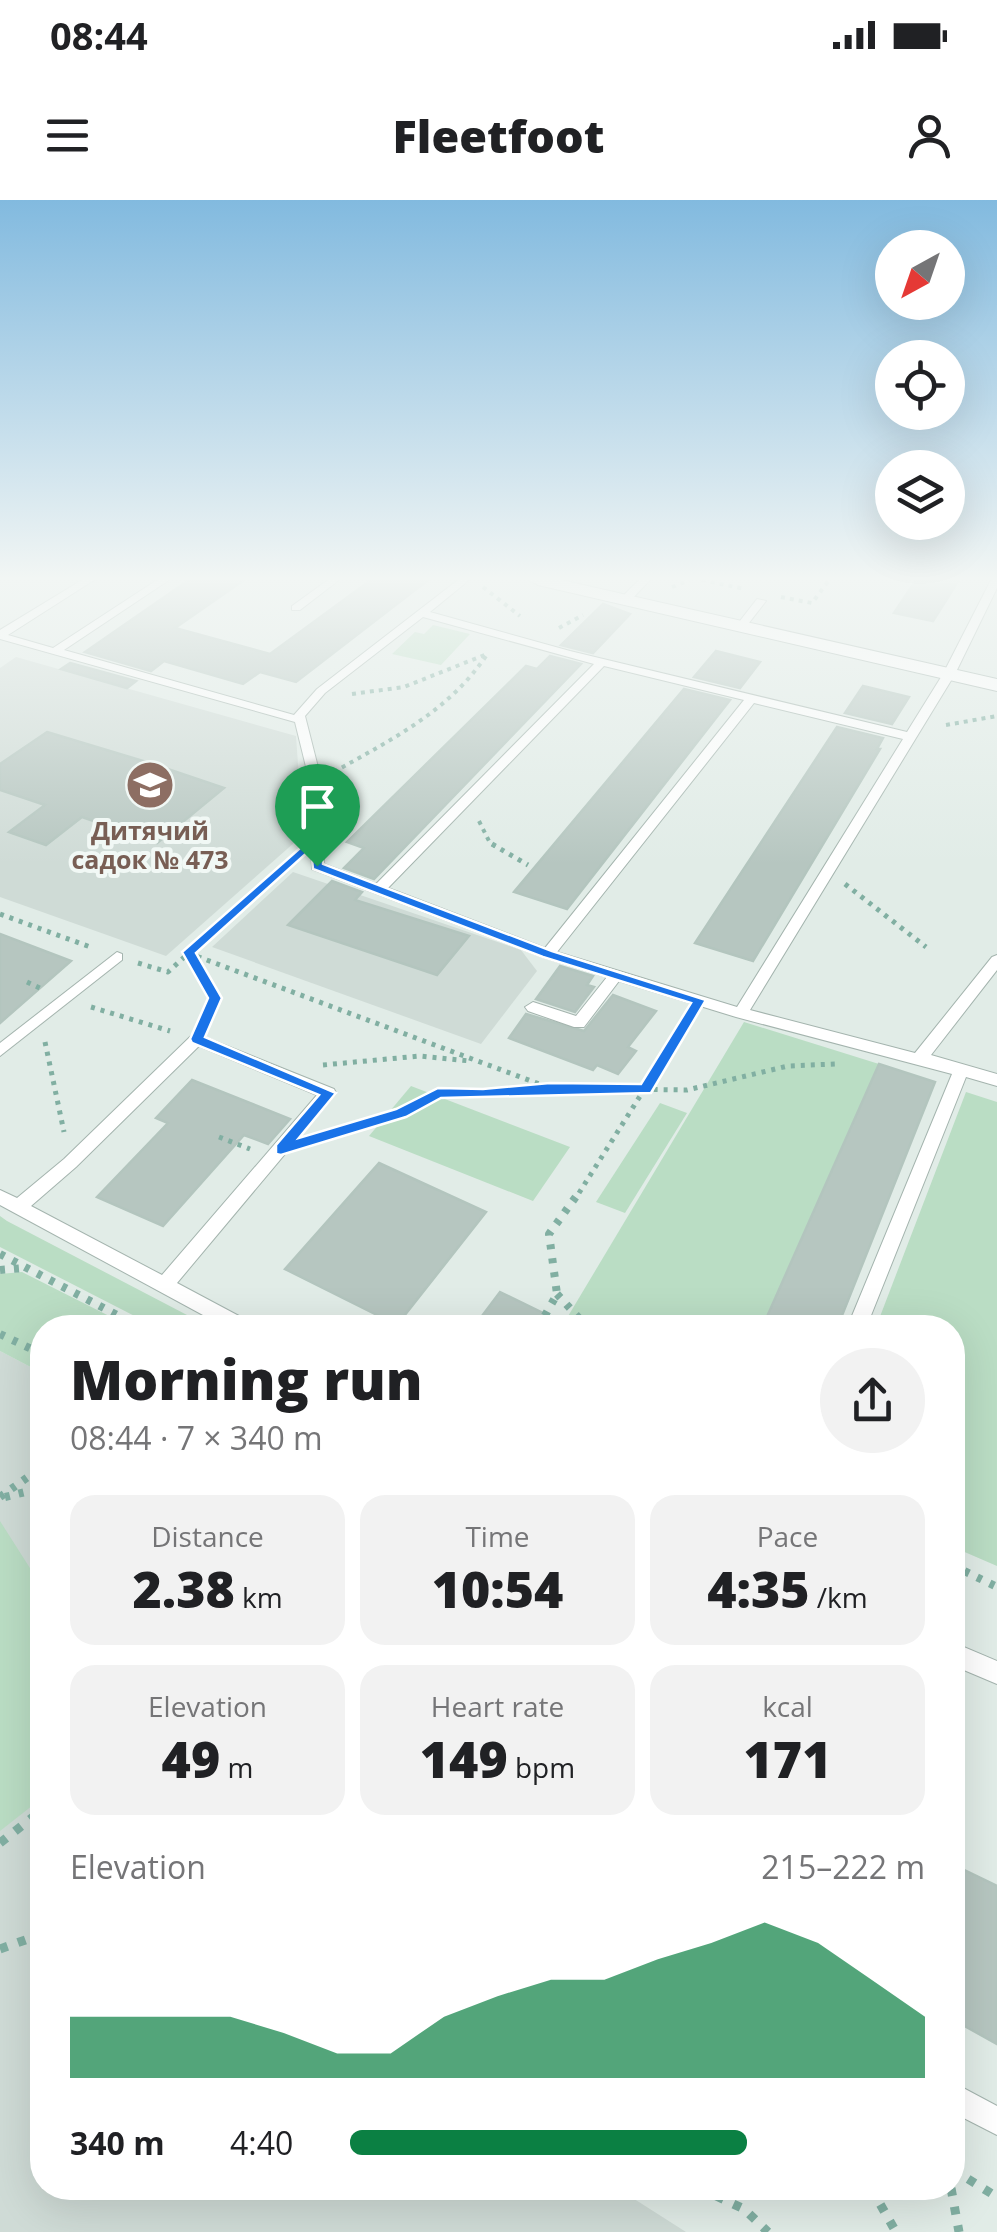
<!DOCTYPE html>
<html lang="en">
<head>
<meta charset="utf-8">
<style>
	:root { --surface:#fff; --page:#f2f2f2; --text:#202124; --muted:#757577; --accent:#0b8043 }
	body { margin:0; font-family:"Open Sans",sans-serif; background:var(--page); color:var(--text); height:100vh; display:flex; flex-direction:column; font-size:38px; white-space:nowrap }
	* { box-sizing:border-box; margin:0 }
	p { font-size:32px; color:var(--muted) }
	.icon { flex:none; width:55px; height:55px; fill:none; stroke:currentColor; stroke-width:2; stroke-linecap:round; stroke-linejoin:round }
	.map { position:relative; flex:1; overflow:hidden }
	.sheet { position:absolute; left:30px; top:1115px; width:935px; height:885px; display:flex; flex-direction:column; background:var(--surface); border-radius:40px; box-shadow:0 10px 40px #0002 }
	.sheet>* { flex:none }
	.needle { width:65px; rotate:220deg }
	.controls { position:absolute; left:875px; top:30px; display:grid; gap:20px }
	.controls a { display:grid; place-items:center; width:90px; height:90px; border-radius:50%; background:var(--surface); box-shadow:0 10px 40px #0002; font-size:50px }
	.pin { position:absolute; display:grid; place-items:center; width:85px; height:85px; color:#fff; margin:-102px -42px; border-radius:50% 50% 50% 0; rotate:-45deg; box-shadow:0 0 10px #0007 }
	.pin .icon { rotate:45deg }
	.round { display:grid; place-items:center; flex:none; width:105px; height:105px; border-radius:52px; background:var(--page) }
	.head { display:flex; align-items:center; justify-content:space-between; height:170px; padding:0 40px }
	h1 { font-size:55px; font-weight:800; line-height:75px }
	.metrics { display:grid; grid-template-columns:repeat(3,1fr); gap:15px; height:170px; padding:10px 40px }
	.metrics div { display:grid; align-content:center; border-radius:25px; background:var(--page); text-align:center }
	.metrics b { font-size:50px; font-weight:800 }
	.metrics small { font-size:28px; font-weight:400 }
	.metrics p { font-size:28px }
	.chart { height:280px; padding:20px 40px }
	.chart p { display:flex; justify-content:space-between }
	.chart svg { width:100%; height:180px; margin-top:10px; fill:var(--accent); opacity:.7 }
	ul { padding:0 40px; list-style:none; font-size:32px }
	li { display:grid; grid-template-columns:160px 120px 1fr; align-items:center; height:75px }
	li i { height:25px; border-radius:12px; background:var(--accent) }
	.status { display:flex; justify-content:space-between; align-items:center; height:70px; padding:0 50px; background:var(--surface); direction:ltr }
	.status svg { height:28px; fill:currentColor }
	header { display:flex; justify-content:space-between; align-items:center; height:130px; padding:0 40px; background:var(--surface); font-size:45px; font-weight:800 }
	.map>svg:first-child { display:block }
	.built { fill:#cfdbd6 }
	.green { fill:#baddc4 }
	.building { fill:#b6c6c0; stroke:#b3c5be; stroke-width:2.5 }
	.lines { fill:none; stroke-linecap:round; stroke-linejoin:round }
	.lane-casing { stroke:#a4b4ae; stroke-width:2 }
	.street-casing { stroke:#a4b4ae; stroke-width:2 }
	.path-far3 { stroke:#81afa2; stroke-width:4; stroke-dasharray:4 5; stroke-linecap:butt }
	.path-far2 { stroke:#81afa2; stroke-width:5; stroke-dasharray:4 6; stroke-linecap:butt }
	.path-far1 { stroke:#81afa2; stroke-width:8; stroke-dasharray:5 9; stroke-linecap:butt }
	.path { stroke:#81afa2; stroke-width:9; stroke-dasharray:8 11; stroke-linecap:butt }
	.lane { fill:#fff; fill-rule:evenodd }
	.street { fill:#fff; fill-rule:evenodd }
	.route { fill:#1a73e8; stroke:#fff; stroke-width:2.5; fill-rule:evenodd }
	.labels { text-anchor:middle; stroke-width:8; stroke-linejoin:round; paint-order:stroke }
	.far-education-label { font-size:25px; font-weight:bold; fill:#785e54; stroke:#f1f8f5 }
</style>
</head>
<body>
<div class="status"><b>08:44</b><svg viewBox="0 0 49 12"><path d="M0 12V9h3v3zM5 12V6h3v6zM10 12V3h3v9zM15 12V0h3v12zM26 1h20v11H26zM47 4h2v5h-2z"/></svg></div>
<header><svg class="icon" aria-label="menu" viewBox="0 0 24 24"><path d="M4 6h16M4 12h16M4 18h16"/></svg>Fleetfoot<svg class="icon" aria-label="person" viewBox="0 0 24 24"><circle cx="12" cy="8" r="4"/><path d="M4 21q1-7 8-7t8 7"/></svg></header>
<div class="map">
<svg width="997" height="2032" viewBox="0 0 997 2032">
	<rect width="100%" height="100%" fill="#e1ece7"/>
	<g class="built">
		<path d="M16 457 296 536 303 635 166 756 0 697V468Z"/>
		<path d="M293 672 521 750 537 771 481 844 212 747Z"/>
		<path d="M0 1151 42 1173V1988H617L686 2032H0Z"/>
	</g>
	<g class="green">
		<path d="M433 425 470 434 441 465 392 454 415 432 424 434Z"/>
		<path d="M744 822 879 864 762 1127 561 1128Z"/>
		<path d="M411 886 570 947 533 1001 369 936Z"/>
		<path d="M966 892 997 902V1366L953 1347 952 1128 876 1127Z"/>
		<path d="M660 903 687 913 625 1013 596 1002Z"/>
		<path d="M0 1016 7 1021 210 1127H156L0 1047Z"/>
		<path d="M22 1072 131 1127 42 1128V1173L0 1151V1074Z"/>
		<path d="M0 1321 42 1387V1598L0 1631Z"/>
	</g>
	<g class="building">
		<path d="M189 380H244L175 428 270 454 371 380H428L296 482 260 472 243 484 164 461 151 471 85 452Z"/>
		<path d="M916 380H959L933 421 894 413Z"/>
		<path d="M603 404 630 414 593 453 561 445Z"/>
		<path d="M716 451 760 462 740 488 694 477Z"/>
		<path d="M550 456 581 464 374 679 344 668 364 648 347 642 526 466 537 469Z"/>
		<path d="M70 463 136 481 127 488 61 469Z"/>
		<path d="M863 486 909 497 892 524 845 513Z"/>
		<path d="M684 489 730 500 567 709 514 692Z"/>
		<path d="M837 527 883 538 877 549H880L753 761 695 743Z"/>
		<path d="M47 532 153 564 224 588 157 643 82 617 46 645 9 632 45 605 0 590V564Z"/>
		<path d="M332 681 362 692 355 700 469 736 437 775 288 725Z"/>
		<path d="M0 734 71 761 0 823Z"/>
		<path d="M560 766 593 776 587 785 594 787 575 812 536 799Z"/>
		<path d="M613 795 656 811 628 847 636 851 618 874 597 865 593 870 509 838 526 814 584 831Z"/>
		<path d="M879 864 935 882 837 1128H762Z"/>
		<path d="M192 880 290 919 268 944 244 935 163 1026 97 997 168 923 156 918Z"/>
		<path d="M379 963 486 1012 397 1125 285 1069Z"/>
		<path d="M500 1092 574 1128H473Z"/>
		<path d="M952 1664 997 1686V1844L952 1819Z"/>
	</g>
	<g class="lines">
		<g class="lane-casing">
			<g id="lane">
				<path d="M82 380H94L8 435 53 448 157 380H169L64 450 294 515 317 489 458 380H469L430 412 570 451 907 532 943 474 991 380H997V388L955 474 750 810 915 853 992 757 997 755V770L931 855 997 874V886L966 877 866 1128H847L952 874 736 817 619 781 584 827H574L528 811 525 807 533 802 576 816 607 777 543 757 312 669 310 583 295 522 0 439V430ZM423 417 594 464 376 684 324 664 322 583 305 516 325 493ZM604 466 744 500 545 748 388 688ZM754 503 903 539 737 807 557 752Z"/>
				<path d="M328 380H339L300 410H292V406Z"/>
				<path d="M639 380H650L629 402H621V398Z"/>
				<path d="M757 399 766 401 745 428H737L736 426Z"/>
				<path d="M117 752 122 754V760L0 856V843Z"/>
				<path d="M197 834 334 889 336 893 177 1083 252 1123 254 1128H227L0 1005V990L17 998 64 959 192 835ZM199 846 317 895 162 1075 31 1006 76 967Z"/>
				<path d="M952 1442 997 1461V1484L952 1465Z"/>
				<path d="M952 1882 997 1906V1935L952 1912Z"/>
			</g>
		</g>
		<g class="street-casing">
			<path id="street" d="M529 380H561L997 479V491L538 385Z"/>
		</g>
		<g class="path-far3">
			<path d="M702 380 745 389"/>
			<path d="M483 387 520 416"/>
			<path d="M672 387 690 380"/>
			<path d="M781 397 812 403 829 380"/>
			<path d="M559 428 583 415"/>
			<path d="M352 494 404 487 487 454"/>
			<path d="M946 525 997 516"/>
			<path d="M334 572C392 539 450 511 488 453"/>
			<path d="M479 621 490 643 497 647"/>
		</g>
		<g class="path-far2">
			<path d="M492 644 528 665"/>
			<path d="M845 684 926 747"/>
			<path d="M0 714 93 748"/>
			<path d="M188 753 550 888 687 890 788 866 835 864"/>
			<path d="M189 754 215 798 205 822"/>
			<path d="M138 763 168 772 294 657"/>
			<path d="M27 782 42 789"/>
			<path d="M91 807 170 831"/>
			<path d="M45 842 64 932"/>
			<path d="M323 865 420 856 470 861"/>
			<path d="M329 932 401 913 438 893 483 894 544 888"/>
			<path d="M219 937 250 949"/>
			<path d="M579 993 688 820"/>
		</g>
		<g class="path-far1">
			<path d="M0 1054 142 1128"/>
			<path d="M0 1070 24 1068"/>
			<path d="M557 1094 588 1128"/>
			<path d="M538 1128 557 1094 549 1034 580 991"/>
			<path d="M0 1134 42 1154"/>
			<path d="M0 1297 42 1267"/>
			<path d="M5 1297 42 1288"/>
			<path d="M952 1365 997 1387"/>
		</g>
		<g class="path">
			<path d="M0 1643 42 1610"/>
			<path d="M0 1749 42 1734"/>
			<path d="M952 1969 997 1997"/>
			<path d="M699 1988 744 2009 768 2032"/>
			<path d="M871 1988 896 2032"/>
			<path d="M951 1988 959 2032"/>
		</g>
		<use href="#lane" class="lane"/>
		<use href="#street" class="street"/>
	</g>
	<linearGradient id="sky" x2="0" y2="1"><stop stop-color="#82badf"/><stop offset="0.57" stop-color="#f2f6f4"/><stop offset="1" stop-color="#f2f6f4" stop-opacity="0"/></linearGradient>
	<rect width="997" height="664" fill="url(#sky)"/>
	<path class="route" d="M316 634 323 637V664L552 751 706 800 651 893 441 898 406 917 281 955 276 954V945L319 895 192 843 190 839 208 798 182 752ZM311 649 313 669 543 757 691 803 641 884 550 883 483 889 438 888 396 909 299 938 336 893 205 837 222 798 196 753Z"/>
	<defs>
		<g id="school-disc" transform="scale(2.5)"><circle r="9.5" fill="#8d6e63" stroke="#f1f8f5"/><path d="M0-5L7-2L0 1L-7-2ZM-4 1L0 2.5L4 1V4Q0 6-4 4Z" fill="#fff"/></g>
	</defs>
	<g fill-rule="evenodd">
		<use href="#school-disc" x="150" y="585"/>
	</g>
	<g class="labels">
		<g class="far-education-label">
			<text x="150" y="640">Дитячий<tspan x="150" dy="29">садок № 473</tspan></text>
		</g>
	</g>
</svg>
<div class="controls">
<a><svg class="needle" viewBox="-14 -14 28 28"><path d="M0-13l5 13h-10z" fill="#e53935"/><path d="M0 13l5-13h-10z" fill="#757577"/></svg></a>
<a><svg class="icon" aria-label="locate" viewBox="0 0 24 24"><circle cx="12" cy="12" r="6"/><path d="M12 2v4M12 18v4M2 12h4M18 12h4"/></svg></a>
<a><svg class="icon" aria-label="layers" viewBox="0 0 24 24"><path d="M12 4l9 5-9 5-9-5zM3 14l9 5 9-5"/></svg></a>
</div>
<div class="pin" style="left:317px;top:666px;background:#1e9e55"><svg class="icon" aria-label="arrive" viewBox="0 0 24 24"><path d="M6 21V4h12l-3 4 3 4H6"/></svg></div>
<section class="sheet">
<div class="head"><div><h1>Morning run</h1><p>08:44 · 7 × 340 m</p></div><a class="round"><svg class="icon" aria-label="share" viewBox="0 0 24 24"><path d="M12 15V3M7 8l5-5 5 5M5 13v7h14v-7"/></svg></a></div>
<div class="metrics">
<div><p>Distance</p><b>2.38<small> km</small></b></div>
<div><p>Time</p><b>10:54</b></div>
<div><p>Pace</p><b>4:35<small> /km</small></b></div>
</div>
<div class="metrics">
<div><p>Elevation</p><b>49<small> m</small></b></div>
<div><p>Heart rate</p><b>149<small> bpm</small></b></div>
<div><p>kcal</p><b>171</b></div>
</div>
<div class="chart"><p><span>Elevation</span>215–222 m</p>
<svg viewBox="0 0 160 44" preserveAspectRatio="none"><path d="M0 44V29L10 29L20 29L30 29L40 33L50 38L60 38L70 29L80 24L90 20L100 20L110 15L120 11L130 6L140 11L150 20L160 29V44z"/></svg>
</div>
<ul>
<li><b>340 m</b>4:40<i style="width:69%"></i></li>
</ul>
</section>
</div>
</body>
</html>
